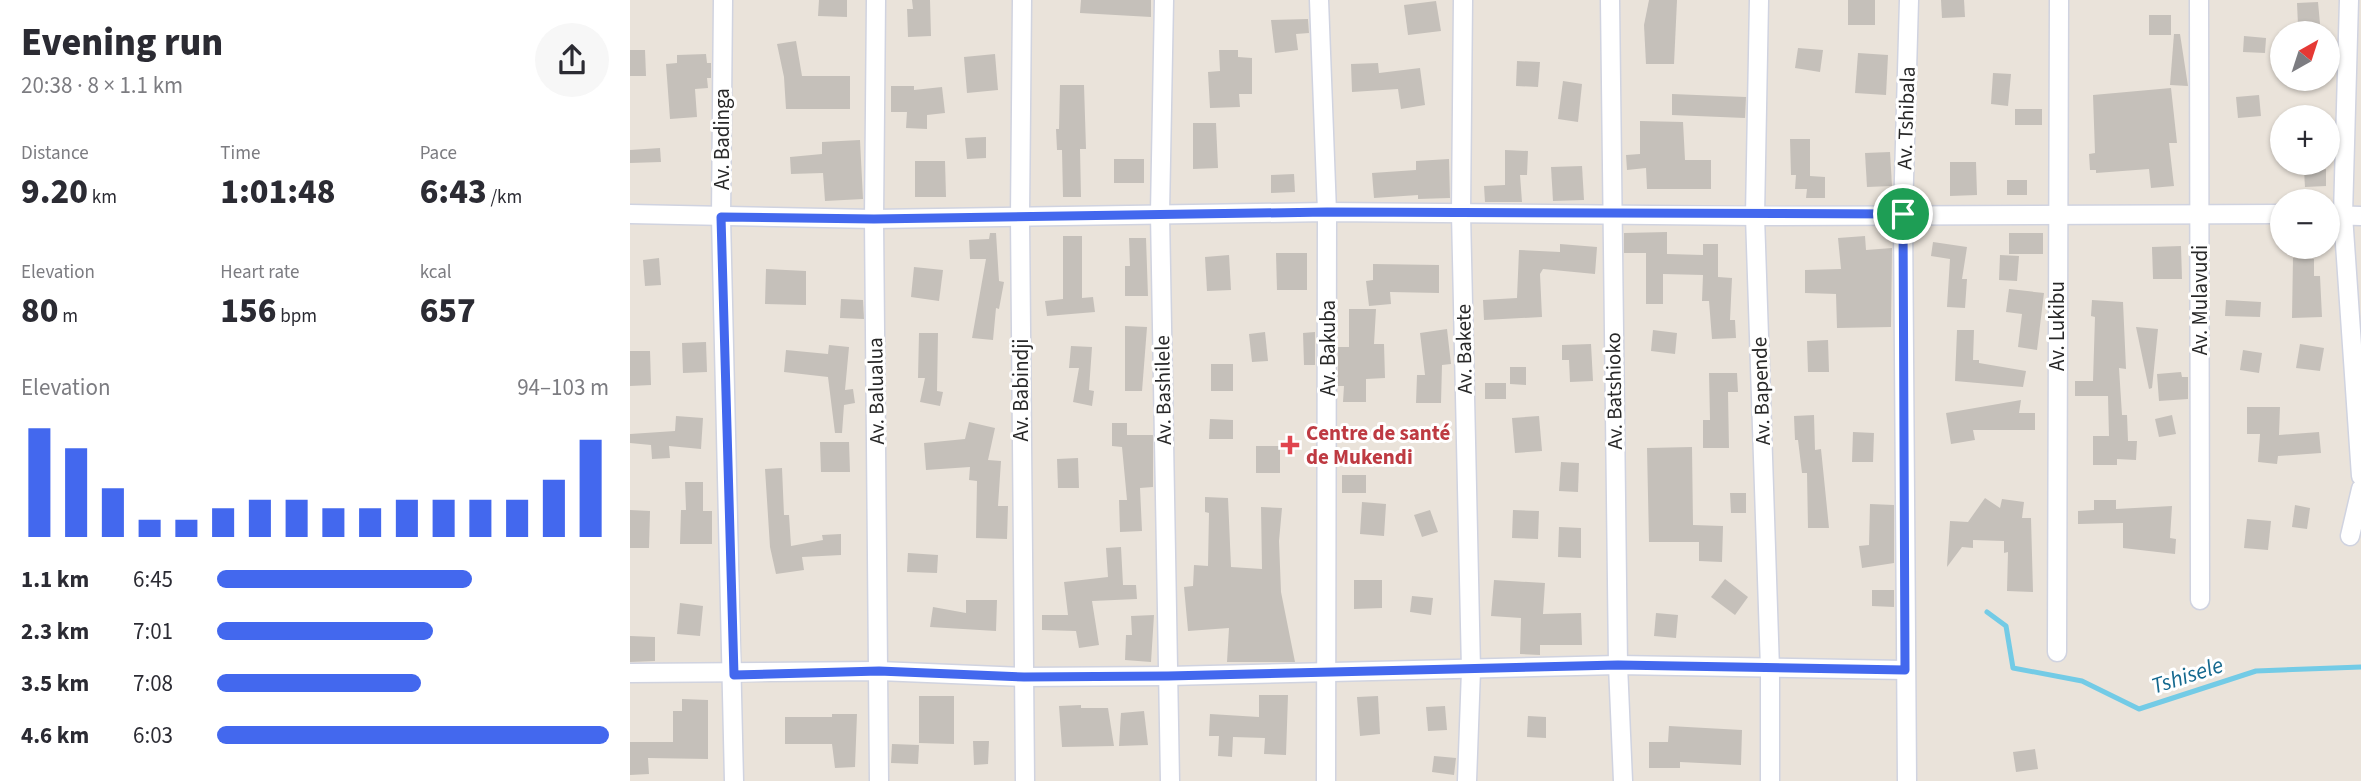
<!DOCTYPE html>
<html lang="en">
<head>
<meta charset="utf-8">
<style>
	:root { --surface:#fff; --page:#f7f7f7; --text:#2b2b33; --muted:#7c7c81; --accent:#4368ee }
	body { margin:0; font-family:"Source Sans 3",sans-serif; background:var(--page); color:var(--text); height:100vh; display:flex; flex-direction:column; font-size:26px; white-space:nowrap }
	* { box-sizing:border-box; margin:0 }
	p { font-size:23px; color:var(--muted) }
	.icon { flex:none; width:38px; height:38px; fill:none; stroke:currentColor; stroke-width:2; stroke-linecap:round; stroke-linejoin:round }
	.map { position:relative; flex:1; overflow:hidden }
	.drawer { display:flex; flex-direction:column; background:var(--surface); width:630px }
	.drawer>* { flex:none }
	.needle { width:46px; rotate:39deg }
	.tools { position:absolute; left:1640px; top:21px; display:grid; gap:14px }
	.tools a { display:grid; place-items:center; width:70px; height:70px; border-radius:50%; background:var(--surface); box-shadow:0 2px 5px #0004; font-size:35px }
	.pin { position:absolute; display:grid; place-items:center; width:60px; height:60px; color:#fff; margin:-30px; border:4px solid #fff; border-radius:50%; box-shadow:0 2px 7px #0007 }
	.round { display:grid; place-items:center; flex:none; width:74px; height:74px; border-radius:37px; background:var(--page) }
	.head { display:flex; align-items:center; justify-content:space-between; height:119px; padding:0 21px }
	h1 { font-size:38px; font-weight:800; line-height:52px }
	.stats { display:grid; grid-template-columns:repeat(3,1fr); gap:10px; height:119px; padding:7px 21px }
	.stats div { display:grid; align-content:center }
	.stats b { font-size:35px; font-weight:800 }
	.stats small { font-size:19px; font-weight:400 }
	.stats p { font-size:19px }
	.chart { height:196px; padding:14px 21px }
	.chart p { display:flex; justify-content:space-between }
	.chart svg { width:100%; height:126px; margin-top:7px; stroke:var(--accent); stroke-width:6 }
	ul { padding:0 21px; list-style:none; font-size:23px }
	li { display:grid; grid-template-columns:112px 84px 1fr; align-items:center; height:52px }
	li i { height:18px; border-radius:9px; background:var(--accent) }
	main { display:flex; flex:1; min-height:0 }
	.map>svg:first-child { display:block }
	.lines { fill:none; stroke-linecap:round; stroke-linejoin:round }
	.stream { stroke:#73cbe6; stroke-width:5 }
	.building { fill:#c5c0ba }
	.street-casing { stroke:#d0d3e0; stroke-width:21 }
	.street { stroke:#fff; stroke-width:18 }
	.route-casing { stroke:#fff; stroke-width:14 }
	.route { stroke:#4368ee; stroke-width:9 }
	.health-dot { fill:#e0444e; stroke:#fff; stroke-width:2.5 }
	.labels { text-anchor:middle; stroke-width:6; stroke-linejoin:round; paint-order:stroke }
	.street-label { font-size:21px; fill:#282828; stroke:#fff }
	.health-label { font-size:21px; font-weight:bold; fill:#be3a42; stroke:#fff; text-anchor:start }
	.water-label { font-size:23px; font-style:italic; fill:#15698f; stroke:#fff }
</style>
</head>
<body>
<main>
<section class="drawer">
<div class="head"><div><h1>Evening run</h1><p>20:38 · 8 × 1.1 km</p></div><a class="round"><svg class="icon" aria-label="share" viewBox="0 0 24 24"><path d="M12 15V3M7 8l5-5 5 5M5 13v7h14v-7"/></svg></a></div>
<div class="stats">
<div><p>Distance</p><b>9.20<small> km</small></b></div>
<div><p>Time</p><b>1:01:48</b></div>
<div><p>Pace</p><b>6:43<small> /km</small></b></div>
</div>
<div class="stats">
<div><p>Elevation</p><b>80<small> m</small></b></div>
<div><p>Heart rate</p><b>156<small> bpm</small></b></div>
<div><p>kcal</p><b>657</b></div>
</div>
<div class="chart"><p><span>Elevation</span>94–103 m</p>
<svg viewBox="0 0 160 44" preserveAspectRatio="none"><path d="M5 44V6M15 44V13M25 44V27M35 44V38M45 44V38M55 44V34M65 44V31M75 44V31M85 44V34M95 44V34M105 44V31M115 44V31M125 44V31M135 44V31M145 44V24M155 44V10"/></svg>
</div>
<ul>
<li><b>1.1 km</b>6:45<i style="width:65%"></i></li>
<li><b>2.3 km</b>7:01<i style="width:55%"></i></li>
<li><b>3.5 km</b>7:08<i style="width:52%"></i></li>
<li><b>4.6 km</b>6:03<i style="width:100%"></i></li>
</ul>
</section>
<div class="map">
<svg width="1731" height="781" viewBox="0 0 1731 781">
	<rect width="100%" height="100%" fill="#eae3da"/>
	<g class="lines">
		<path class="stream" d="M1357 612 1376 626 1383 668 1452 681 1509 709 1626 671 1731 667"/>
	</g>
	<g class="building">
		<path d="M189 0H217V17L188 16Z"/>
		<path d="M282 0H300L301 36 278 37 277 9H283Z"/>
		<path d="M451 0H521V17L450 13Z"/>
		<path d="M1019 0H1047L1044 64H1016L1014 25Z"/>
		<rect x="1218" y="0" width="27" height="25"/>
		<path d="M1311 0H1334L1335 17 1312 18Z"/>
		<path d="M806 1 811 31 778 35 774 5Z"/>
		<path d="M1688 2 1690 24 1668 25 1667 3Z"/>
		<rect x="1519" y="15" width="22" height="20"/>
		<path d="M678 19 679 33 666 34 668 50 645 53 641 20Z"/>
		<path d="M1544 34H1550L1558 86 1540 85Z"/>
		<path d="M1614 36 1636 38 1635 53 1613 52Z"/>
		<path d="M166 41 172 76H220V109H156L154 77 147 44Z"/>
		<path d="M1168 48 1193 50 1190 72 1165 68Z"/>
		<path d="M0 50H15L16 76H0Z"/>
		<path d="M589 50H608V57L622 58V94H609L610 107 580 108 578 72 590 71Z"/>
		<path d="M1228 53 1258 55 1256 95 1225 93Z"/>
		<path d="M76 54 77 63H81V78H77L78 88 65 89 67 117 40 119 36 64 47 63V55Z"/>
		<path d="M365 54 368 90 337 93 334 57Z"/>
		<path d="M887 61 910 62 908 87 886 86Z"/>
		<path d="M748 63 749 73 790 68 795 105 771 109 768 89 722 92 721 64Z"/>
		<path d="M1363 73 1381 74 1378 106 1361 104Z"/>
		<path d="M933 81 952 84 948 122 928 119Z"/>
		<path d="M430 85H454L456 149H450L451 197H433L432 150H427L426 129H429Z"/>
		<path d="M261 86H284V90L312 87 315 113 297 115V129L276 128 277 112H261Z"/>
		<path d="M1541 88 1547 143H1539L1544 186 1521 188 1519 169 1466 173V170H1460L1459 154 1465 153 1463 95Z"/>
		<path d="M1042 94 1116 97 1115 118 1042 115Z"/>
		<path d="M1629 95 1631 116 1608 118 1606 97Z"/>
		<rect x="1385" y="109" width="27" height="16"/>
		<path d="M1010 121 1053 122 1055 160H1081V189H1017L1016 168 997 170 996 155 1010 154Z"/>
		<path d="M563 123H586L588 168 563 169Z"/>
		<path d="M356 137V158L337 159 335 138Z"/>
		<path d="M1160 139H1180V176L1195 177V198H1176L1177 189H1165L1166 175H1161Z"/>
		<path d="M230 140 233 199 195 201 193 173 161 174 160 157 192 154V142Z"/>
		<path d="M30 148 31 162 0 163V150Z"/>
		<path d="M875 150 898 151 897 175H890L892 202H855L854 186 875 185Z"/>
		<path d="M1260 152 1262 186 1237 187 1235 153Z"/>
		<rect x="484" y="159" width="30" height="24"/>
		<path d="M819 159 820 198 788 199V195L744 198 742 173 786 170V161Z"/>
		<path d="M285 161H315L316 197H285Z"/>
		<path d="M1320 162H1346L1347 195 1320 196Z"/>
		<path d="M952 166 954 200 923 201 921 167Z"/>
		<path d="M1696 169V186L1675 187 1674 170Z"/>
		<path d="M664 174 665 192 641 193V175Z"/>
		<rect x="1377" y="180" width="20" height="15"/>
		<path d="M1037 232V254L1073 255V244H1088V277L1102 278 1100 320H1105L1106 338 1082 339 1079 301H1072L1073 275 1033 274V304H1016V253H994V233Z"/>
		<path d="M360 233H366L369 281 374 282 369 309 366 308 363 340 342 338 356 259H340L339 240 359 239Z"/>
		<rect x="1379" y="233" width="34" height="21"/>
		<path d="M433 236H452V298L463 297 465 312 417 316 415 301 433 299Z"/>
		<path d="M1235 236 1236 250 1262 248 1261 327 1207 328 1206 294 1175 293V270L1211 269 1208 238Z"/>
		<path d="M499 238H516L518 296H495V266H500Z"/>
		<path d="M1303 242 1337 247 1332 279H1337L1335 308 1317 307 1320 259 1301 256Z"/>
		<path d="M930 244 967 247 965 274 913 269 910 274 912 317 854 320 853 300 887 298 889 250 930 252Z"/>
		<path d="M1551 246 1552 279H1523L1522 247Z"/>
		<path d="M646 253H677V290H647Z"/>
		<path d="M599 255 601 290 577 291 575 257Z"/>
		<path d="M1370 255 1389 256 1387 281 1369 280Z"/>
		<path d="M29 258 31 285 15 286 13 260Z"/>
		<path d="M1663 258 1684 259V276H1690L1692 317 1662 318Z"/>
		<path d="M743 264 809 265V293L760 292 761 304 739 306 736 281 743 280Z"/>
		<path d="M284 267 313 270 309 301 281 297Z"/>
		<path d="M136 269 176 271V305L135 304Z"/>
		<path d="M1379 289 1414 293 1407 350 1388 347 1392 314 1376 312Z"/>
		<path d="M211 299 233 300 234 319 210 318Z"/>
		<path d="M1462 300 1493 302 1496 369 1489 368 1492 415H1497L1498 441H1507L1506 460 1487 459V465H1463V436H1479L1478 396H1445V381H1463L1465 317 1461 316Z"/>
		<path d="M1596 300 1631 302 1630 317 1595 316Z"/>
		<path d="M719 309H746L744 344H754L755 378 736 379V402H713L714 386H708V347H719Z"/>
		<path d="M495 326 517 327 512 391H495Z"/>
		<path d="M1506 327 1528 329 1522 388 1519 389Z"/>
		<path d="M817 329 821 364 812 365 811 403H786L787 375H795L790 333Z"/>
		<path d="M1023 330 1047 333 1045 354 1021 351Z"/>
		<path d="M1327 330H1344L1343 360H1349V363L1396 371 1393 387 1325 381Z"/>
		<path d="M635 332 638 361 622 362 619 334Z"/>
		<path d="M685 332V365H674L673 333Z"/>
		<path d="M289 333H308L307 391 313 392 310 406 290 402 295 378H288Z"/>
		<path d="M1198 340 1199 372H1178L1177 341Z"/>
		<path d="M76 342 77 372 53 373 52 343Z"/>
		<path d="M961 344 963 381 940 382 939 360H932V345Z"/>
		<path d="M1670 344 1694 348 1690 371 1666 368Z"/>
		<path d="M199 345 219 347 215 390 223 389 225 403 214 405 212 433H205L198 377 154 372 156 350 198 354Z"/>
		<path d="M441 346 462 347 459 390 464 391 462 406 443 402 449 368H439Z"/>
		<path d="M1613 350 1632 353 1629 373 1610 370Z"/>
		<path d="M0 351H20L21 385 0 386Z"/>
		<rect x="581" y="364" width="22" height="27"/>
		<path d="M880 367H896V385L880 384Z"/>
		<path d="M1551 372 1552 377H1558V399L1529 401 1527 374Z"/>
		<path d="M1079 373H1107L1108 392H1098L1099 448H1073V420H1080Z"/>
		<rect x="855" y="383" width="21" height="16"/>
		<path d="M1391 400 1389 413H1405V430H1343L1345 440 1321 444 1316 413Z"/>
		<path d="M1617 407H1650L1649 435 1689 432 1691 453 1648 456 1647 464 1628 462 1630 434H1617Z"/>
		<path d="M1184 415 1185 450 1191 449 1199 528H1178L1177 473H1172L1168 440H1165L1164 416Z"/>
		<path d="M1542 415 1546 434 1529 437 1525 419Z"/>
		<path d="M46 416 73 418 71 449 39 446 40 458 22 459 21 445 0 443V434L45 431Z"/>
		<path d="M909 416 912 451 885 453 882 418Z"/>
		<path d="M580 419 603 420V439H579Z"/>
		<path d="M339 422 365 428 358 460 371 461 368 506H378L377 539 346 538 347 481 339 480 340 467 296 470 294 443 335 439Z"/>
		<path d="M482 423H497V435H523V487L510 488 512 531 490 532 489 500H497L492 447 482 446Z"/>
		<path d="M1223 432 1244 433 1243 462H1222Z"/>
		<path d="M190 442H219L220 472H191Z"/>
		<rect x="626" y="446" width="24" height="27"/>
		<path d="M1062 447 1063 525 1093 526 1092 562 1069 561V542H1019L1017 448Z"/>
		<path d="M448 458 449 488H428L427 459Z"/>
		<path d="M931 462 949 463 948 492 929 491Z"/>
		<path d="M152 468 154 515H159L161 546 193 540 192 535 211 534V555L172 557 174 570 146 574 140 547 135 469Z"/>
		<rect x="712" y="475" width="24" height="18"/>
		<path d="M55 482H73V511H82V544H50L51 510H56Z"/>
		<path d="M1100 493H1116V513H1101Z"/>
		<path d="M575 497 598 498 601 567 632 569 631 507 652 508 649 541 651 592 665 662H597L599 628 558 631 554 587 563 586 564 565 578 566 579 513 575 512Z"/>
		<path d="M1355 498 1370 508 1372 499 1394 502 1392 518H1401L1403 592 1377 591 1378 552 1374 553V541L1343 540V548L1332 547 1317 567 1320 521 1338 522Z"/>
		<path d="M1464 500H1486V509L1542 506 1540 538 1546 539 1545 554 1493 548V523L1448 524V511L1464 510Z"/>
		<path d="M732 502 756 504 754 536 730 534Z"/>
		<path d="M1240 504 1264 505V563L1232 568 1229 546 1239 545Z"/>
		<path d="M1665 505 1680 508 1677 529 1662 527Z"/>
		<path d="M0 510 20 511 19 548H0Z"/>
		<path d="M800 510 808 532 792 537 784 515Z"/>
		<path d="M883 510 909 511 908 539 882 538Z"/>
		<path d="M1617 519 1641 521 1638 550 1614 548Z"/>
		<path d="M929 527 951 528V558L928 557Z"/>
		<path d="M491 547 493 585H506L507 599 462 601 469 645 449 648 446 631 412 630V615H438L434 582 478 577 476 548Z"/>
		<path d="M278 553 308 555 307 573 277 572Z"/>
		<path d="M1095 579 1118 597 1105 615 1081 597Z"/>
		<path d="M724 580H752V608L724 609Z"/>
		<path d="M864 580 915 583 913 614 951 613 952 645H910V655L890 654 891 618 861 616Z"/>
		<path d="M1242 590H1264V607L1242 606Z"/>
		<path d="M782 596 803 598 801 615 780 612Z"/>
		<path d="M336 600H367L366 631 300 627 303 607 336 613Z"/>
		<path d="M50 603 73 606 70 636 47 634Z"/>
		<path d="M1026 613 1048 615 1046 638 1024 636Z"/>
		<path d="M524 615 521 662 495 660 496 635H502L501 616Z"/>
		<path d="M0 636 25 637V661L0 662Z"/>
		<path d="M629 695H658L656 755 634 754 635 738 603 737 602 757 588 756 589 736H579L580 714 629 717Z"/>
		<path d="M289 696H324V744L289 743Z"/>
		<path d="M748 696 750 734 730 736 727 697Z"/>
		<path d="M52 699 78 700V759L18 758 19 774 0 775V742H43V711H52Z"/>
		<path d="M451 705V708H478L484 746 432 747 429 706Z"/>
		<path d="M815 706 817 730 798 731 796 707Z"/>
		<path d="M514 711 518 745 489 746 491 713Z"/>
		<path d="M202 714H227L225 767 205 768 202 744H155V717H202Z"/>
		<path d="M898 716 916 717V738L897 737Z"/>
		<path d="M1039 726 1112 730 1111 765 1050 762V768H1019V742H1038Z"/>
		<path d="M343 741H359L358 764 344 765Z"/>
		<path d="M262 744 289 745 288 764 261 763Z"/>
		<path d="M1405 749 1408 769 1386 772 1383 752Z"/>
		<path d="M804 756 826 758 824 775 802 772Z"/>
	</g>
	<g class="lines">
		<g class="street-casing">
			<g id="street">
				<path d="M93 0 91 217 104 781"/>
				<path d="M246 0 244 219 249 781"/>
				<path d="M392 0 390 217 395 781"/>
				<path d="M534 0 530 213 540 781"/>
				<path d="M689 0 697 212 696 781"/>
				<path d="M833 0 831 213 841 670 837 781"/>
				<path d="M980 0 988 665 993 781"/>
				<path d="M1129 0 1125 216 1140 669V781"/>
				<path d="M1569 0 1570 600"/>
				<path d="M1719 0 1713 215 1731 476"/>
				<path d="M0 214 244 219 697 212 1125 216 1652 214"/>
				<path d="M1698 215 1731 216"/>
				<path d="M1720 536 1731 489"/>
				<path d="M1427 652 1429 0"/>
				<path d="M0 673 249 671 394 677 538 676 988 665 1275 670"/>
				<path d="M1277 781 1273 214 1279 0"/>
			</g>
		</g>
		<use href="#street" class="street"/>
	</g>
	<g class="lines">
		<g class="route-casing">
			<path id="route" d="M697 212 1273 214 1275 670 988 665 538 676 394 677 249 671 104 675 91 217 244 219Z"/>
		</g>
		<use href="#route" class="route"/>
	</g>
	<path class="health-dot" d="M656.5 434.5h7v7h7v7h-7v7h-7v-7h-7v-7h7z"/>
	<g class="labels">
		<g class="street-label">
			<text transform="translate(1276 118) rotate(-88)" y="7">Av. Tshibala</text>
			<text transform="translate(92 139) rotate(-90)" y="7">Av. Badinga</text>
			<text transform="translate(1570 300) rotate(-90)" y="7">Av. Mulavudi</text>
			<text transform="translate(1427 326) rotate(-90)" y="7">Av. Lukibu</text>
			<text transform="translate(698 348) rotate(-90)" y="7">Av. Bakuba</text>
			<text transform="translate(834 349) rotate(-91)" y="7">Av. Bakete</text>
			<text transform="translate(391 390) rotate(-90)" y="7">Av. Babindji</text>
			<text transform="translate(533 390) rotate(-91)" y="7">Av. Bashilele</text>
			<text transform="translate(246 391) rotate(-91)" y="7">Av. Balualua</text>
			<text transform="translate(984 391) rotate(-91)" y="7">Av. Batshioko</text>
			<text transform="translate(1131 391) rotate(-92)" y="7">Av. Bapende</text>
		</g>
		<g class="health-label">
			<text x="676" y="440">Centre de santé<tspan x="676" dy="24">de Mukendi</tspan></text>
		</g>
		<g class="water-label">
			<text transform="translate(1557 675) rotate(-18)" y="8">Tshisele</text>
		</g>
	</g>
</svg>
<div class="tools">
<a><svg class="needle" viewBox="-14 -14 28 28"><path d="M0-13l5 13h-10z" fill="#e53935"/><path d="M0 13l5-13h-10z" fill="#7c7c81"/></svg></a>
<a>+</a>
<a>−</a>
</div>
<div class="pin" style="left:1273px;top:214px;background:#1e9e55"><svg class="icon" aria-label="arrive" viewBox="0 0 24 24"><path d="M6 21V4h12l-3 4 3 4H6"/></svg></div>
</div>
</main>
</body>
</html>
